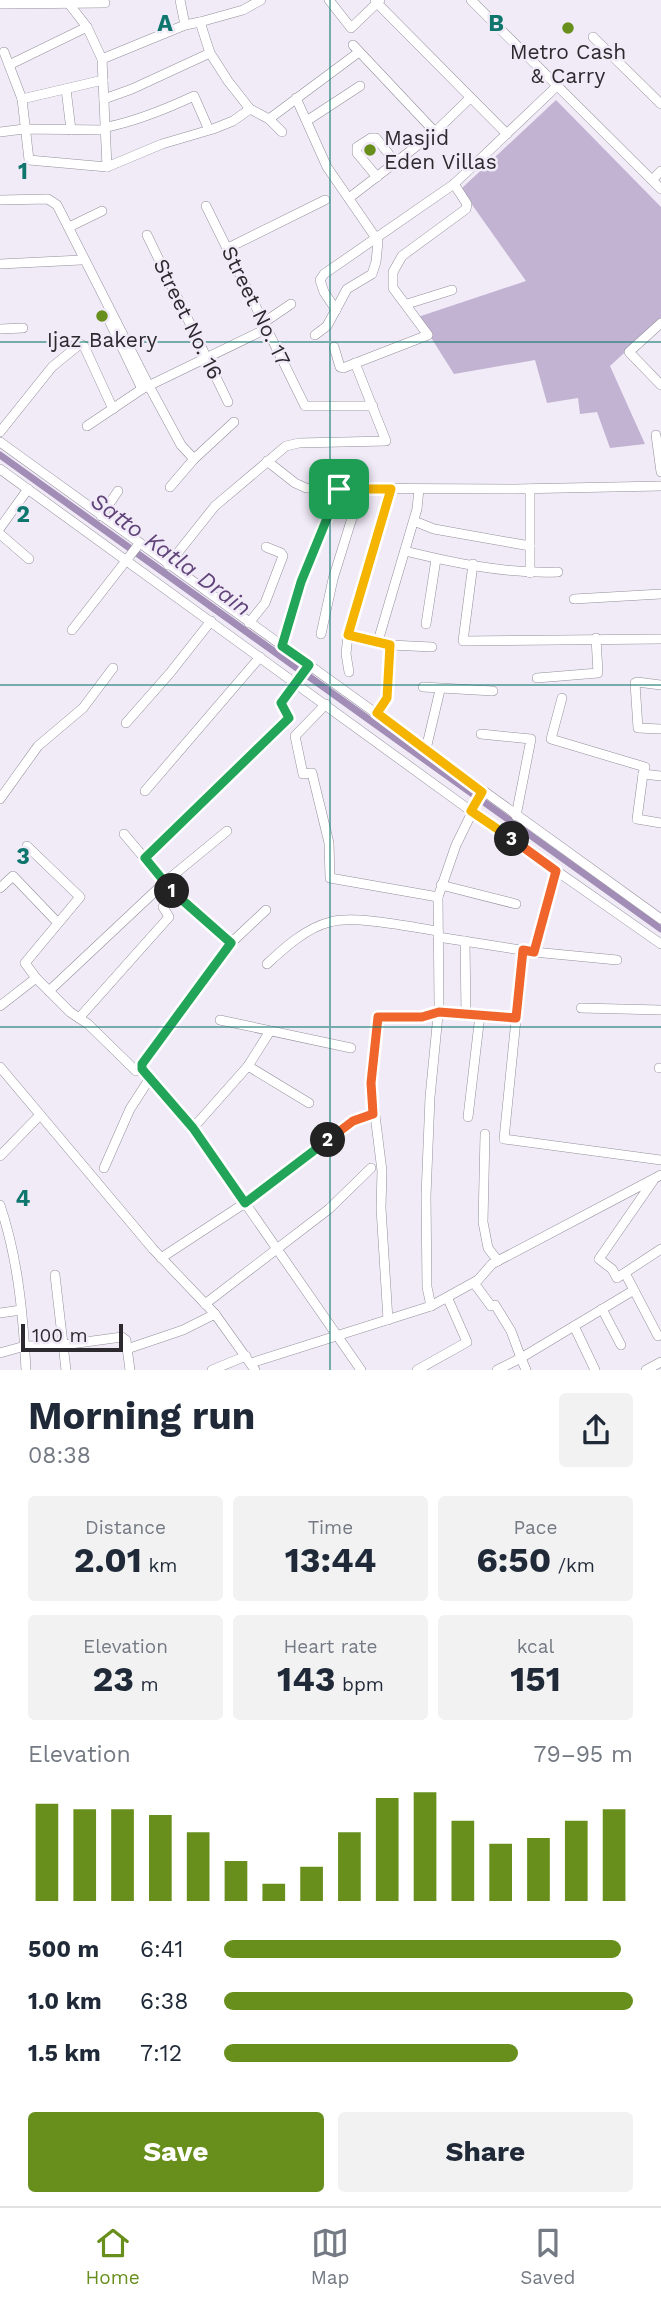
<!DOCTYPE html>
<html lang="en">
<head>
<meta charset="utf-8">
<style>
	:root { --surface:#fff; --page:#f2f2f3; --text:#1f2937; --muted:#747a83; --line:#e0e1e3; --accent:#688f1c }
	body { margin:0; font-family:"Work Sans",sans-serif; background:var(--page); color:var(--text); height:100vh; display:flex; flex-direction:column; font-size:26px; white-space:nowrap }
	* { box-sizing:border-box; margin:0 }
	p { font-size:23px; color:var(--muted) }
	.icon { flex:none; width:38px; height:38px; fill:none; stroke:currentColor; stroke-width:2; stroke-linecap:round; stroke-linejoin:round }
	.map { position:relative; height:1370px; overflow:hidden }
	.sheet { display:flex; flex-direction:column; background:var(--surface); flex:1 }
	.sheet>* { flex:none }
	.scale { position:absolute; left:21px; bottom:18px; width:102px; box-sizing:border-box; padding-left:7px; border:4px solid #2c2a2f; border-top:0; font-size:19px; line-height:24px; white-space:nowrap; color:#2c2a2f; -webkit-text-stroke:5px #f1ebf8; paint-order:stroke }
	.pin { position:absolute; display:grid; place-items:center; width:60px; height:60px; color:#fff; margin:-30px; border-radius:14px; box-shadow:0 4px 10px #0006 }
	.km { position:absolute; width:35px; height:35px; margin:-18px; border-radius:50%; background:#222; color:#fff; font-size:19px; line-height:35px; text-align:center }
	.round { display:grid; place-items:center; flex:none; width:74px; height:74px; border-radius:7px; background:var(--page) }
	.summary { display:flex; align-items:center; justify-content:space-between; height:119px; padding:0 28px }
	h1 { font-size:38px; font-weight:700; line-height:52px }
	.stats { display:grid; grid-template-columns:repeat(3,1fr); gap:10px; height:119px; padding:7px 28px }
	.stats div { display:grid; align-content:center; border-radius:7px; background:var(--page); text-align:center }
	.stats b { font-size:35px; font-weight:700 }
	.stats small { font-size:19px; font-weight:400 }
	.stats p { font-size:19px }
	.chart { height:196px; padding:14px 28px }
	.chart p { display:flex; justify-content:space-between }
	.chart svg { width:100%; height:126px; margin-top:7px; stroke:var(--accent); stroke-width:6 }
	.action { display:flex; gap:14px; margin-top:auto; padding:14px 28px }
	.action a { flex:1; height:80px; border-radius:7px; background:var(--accent); color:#fff; font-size:28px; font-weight:700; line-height:80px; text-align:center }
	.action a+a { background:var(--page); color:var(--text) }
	ul { padding:0 28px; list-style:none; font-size:23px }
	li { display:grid; grid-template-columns:112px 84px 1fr; align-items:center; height:52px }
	li i { height:18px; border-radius:9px; background:var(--accent) }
	.tabs { display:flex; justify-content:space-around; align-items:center; height:98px; border-top:2px solid var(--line); background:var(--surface); font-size:19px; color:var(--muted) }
	.tabs a { display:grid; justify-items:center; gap:4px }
	.tabs .on { color:var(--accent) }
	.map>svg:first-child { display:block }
	.green { fill:#c2b3d2 }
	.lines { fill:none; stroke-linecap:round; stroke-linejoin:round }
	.canal { stroke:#a18db5; stroke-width:7 }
	.minor-casing { stroke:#948f9b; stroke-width:10 }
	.minor { stroke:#fff; stroke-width:9 }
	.split-1-casing { stroke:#fff; stroke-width:14 }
	.split-2-casing { stroke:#fff; stroke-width:14 }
	.split-3-casing { stroke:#fff; stroke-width:14 }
	.split-4-casing { stroke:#fff; stroke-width:14 }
	.split-1 { stroke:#22a559; stroke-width:9 }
	.split-2 { stroke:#22a559; stroke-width:9 }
	.split-3 { stroke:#f0652b; stroke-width:9 }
	.split-4 { stroke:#f5b400; stroke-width:9 }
	.grid { fill:none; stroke:#0f766e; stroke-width:2; stroke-opacity:0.55 }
	.poi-dot { fill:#688f1c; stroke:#f1ebf8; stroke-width:2.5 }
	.labels { text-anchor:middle; stroke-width:5; stroke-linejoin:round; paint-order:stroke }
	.poi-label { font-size:21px; fill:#2c2a2f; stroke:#f1ebf8 }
	.street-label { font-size:21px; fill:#2c2a2f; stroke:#f1ebf8 }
	.water-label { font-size:23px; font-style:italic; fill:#604379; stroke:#f1ebf8 }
	.grid-label { font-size:23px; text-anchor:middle; font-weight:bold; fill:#0f766e; stroke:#f1ebf8; stroke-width:5; stroke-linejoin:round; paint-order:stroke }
</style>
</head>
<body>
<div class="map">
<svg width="661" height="1370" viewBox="0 0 661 1370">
	<rect width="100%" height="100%" fill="#f1ebf8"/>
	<path class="green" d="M556 100 661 207V319L610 366 645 444 610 448 597 412 580 414 578 398 547 403 535 360 454 374 418 317 526 281 461 189Z"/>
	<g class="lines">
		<path class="canal" d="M0 455 661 929"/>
		<g class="minor-casing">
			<g id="minor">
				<path d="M66 0 87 27 102 59 107 167"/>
				<path d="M329 0 351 28 377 3 375 1"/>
				<path d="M380 0 377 3 507 134"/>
				<path d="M471 0 661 189"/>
				<path d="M0 4 105 3"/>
				<path d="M200 22 243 10 261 0"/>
				<path d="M185 25 200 22 210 53 228 81 250 109 269 119 282 132"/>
				<path d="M593 37 661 104"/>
				<path d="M353 45 435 132"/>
				<path d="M4 52 22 99 29 160 107 167 162 144 213 129 233 121 250 109"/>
				<path d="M102 59 185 25 180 0"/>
				<path d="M9 65 87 27"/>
				<path d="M66 89 71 130"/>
				<path d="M296 98 327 167 378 241 376 262 372 274 347 289 327 326 315 335"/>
				<path d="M22 99 103 80"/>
				<path d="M104 99 132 89 210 53"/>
				<path d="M269 119 359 52"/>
				<path d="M308 120 360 86"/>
				<path d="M107 127C137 121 166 109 194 96L209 130"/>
				<path d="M0 132 24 129 105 130"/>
				<path d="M377 177 357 153V147L371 138H376L396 163"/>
				<path d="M652 180 661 171"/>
				<path d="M349 198 435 132 470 98"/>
				<path d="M0 200 48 199 57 205 149 386 181 445 194 459"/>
				<path d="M206 206 305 406H373"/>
				<path d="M69 227 102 211"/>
				<path d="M147 235 228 402"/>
				<path d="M228 248 325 200"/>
				<path d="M0 264 81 260"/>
				<path d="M407 304 452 290"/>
				<path d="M336 310 324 292 320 280 324 274 454 184 558 85"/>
				<path d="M106 314 142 389"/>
				<path d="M263 323 291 304"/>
				<path d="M661 323 629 352 661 385"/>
				<path d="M0 329 23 328"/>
				<path d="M334 347 340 367 343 368 428 335 393 288V272L402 256 466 209 467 204 454 184"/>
				<path d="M87 426 142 389 266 329"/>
				<path d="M0 432 52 367 80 344 84 346 113 409"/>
				<path d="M656 435 661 472"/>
				<path d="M0 442 661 919"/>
				<path d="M267 461 295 483 306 488 515 489 661 486"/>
				<path d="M0 469 471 811 661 944"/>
				<path d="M170 487 194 459 234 422"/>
				<path d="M101 516 118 491"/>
				<path d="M414 521 434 529 530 546"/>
				<path d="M0 528 28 489"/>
				<path d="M0 534 29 559"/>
				<path d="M405 551C454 563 507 574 558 572"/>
				<path d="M473 564 463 641 661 639"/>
				<path d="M168 565 215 506 286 446 299 443 386 441 355 363"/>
				<path d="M530 573V489"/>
				<path d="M574 599 661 594"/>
				<path d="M249 623 265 603 283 556 281 553 266 547"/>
				<path d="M426 624 436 559"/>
				<path d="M72 630 139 544"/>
				<path d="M321 634 333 579 361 489"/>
				<path d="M348 635 390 645 432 647"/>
				<path d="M378 641 417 509 419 489"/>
				<path d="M282 646 301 582 339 489"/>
				<path d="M349 672 346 654 348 635 391 489"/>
				<path d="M537 678 598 673 596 638"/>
				<path d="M661 685 637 682 635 683 638 728 661 729"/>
				<path d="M423 687 493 691"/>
				<path d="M562 698 551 739 645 767 643 774 661 776"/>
				<path d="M326 704 295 736 303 774 312 773 329 843 330 878 438 897"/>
				<path d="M377 714 387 698 390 645"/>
				<path d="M126 723 170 673 211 621"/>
				<path d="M481 734 531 739 516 816"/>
				<path d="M426 749 440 690"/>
				<path d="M643 774 637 819 661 823"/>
				<path d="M145 791 260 657"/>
				<path d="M0 799 38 746 83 708 113 668"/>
				<path d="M124 834 174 893 231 943"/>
				<path d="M27 846 80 897 25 963 36 978"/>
				<path d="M145 858 289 718 281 703 309 665"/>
				<path d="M441 885 516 904"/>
				<path d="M0 888 13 876 58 923"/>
				<path d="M438 937 534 952 617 960"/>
				<path d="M465 941 466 1014"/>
				<path d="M523 950 504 1139 661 1160"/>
				<path d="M534 952 556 871"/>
				<path d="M267 964C284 948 306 928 330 922 356 915 410 927 438 931"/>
				<path d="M49 991 165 882 227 831"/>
				<path d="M0 1006 36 978 70 1012 88 1024 136 1071 231 943 266 910"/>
				<path d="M581 1008 661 1010"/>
				<path d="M79 1018 169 917 163 907 174 893"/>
				<path d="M220 1020 351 1048"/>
				<path d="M248 1066 309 1103"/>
				<path d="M0 1067 153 1249 215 1314 255 1370"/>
				<path d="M141 1067 193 1128 361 1370"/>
				<path d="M659 1068H661"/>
				<path d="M468 1117 480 1015"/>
				<path d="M193 1128 248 1066 270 1031"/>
				<path d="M485 1134 483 1222 488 1248 498 1261"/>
				<path d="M0 1156 39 1116"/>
				<path d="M104 1168 130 1109 150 1078"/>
				<path d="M653 1181 599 1259 612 1269 617 1278 661 1249"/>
				<path d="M0 1205C18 1258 23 1314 26 1370"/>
				<path d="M161 1258 245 1203 346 1126 373 1114"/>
				<path d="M625 1273 658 1336"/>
				<path d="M55 1275 66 1370"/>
				<path d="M474 1283 491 1306 495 1305 511 1331 521 1358 634 1290"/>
				<path d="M205 1304 329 1209 371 1168"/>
				<path d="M431 1306 427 1287 426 1196 430 1097 439 1005 438 897 456 845 482 792"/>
				<path d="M602 1309 621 1345"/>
				<path d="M0 1313 21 1310"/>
				<path d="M388 1320 381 1208 382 1171 371 1083 378 1018 422 1016 439 1012 516 1018"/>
				<path d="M574 1326 595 1370"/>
				<path d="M127 1349 183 1330 215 1314"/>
				<path d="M0 1353 25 1346 63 1345 122 1337 126 1340 130 1370"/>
				<path d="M251 1363 431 1306 478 1280 492 1264 661 1175"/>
				<path d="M212 1370 246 1356"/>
				<path d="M417 1370 467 1342 448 1299"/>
				<path d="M497 1370 521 1358 526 1370"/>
				<path d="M646 1370 661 1362"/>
			</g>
		</g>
		<use href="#minor" class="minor"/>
	</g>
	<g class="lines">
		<g class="split-1-casing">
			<path id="split-1" d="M172 891 145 858 289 718 281 703 309 665 282 646 301 582 339 489"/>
		</g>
		<g class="split-2-casing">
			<path id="split-2" d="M172 891 231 943 142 1064V1069L193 1128 245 1203 328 1140"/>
		</g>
		<g class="split-3-casing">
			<path id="split-3" d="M328 1140 353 1121 373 1114 371 1083 378 1017H422L439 1012 516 1018 523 950 534 952 556 871 512 839"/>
		</g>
		<g class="split-4-casing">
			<path id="split-4" d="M339 489H391L348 635 390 645 387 698 377 713 482 792 471 811 512 839"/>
		</g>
		<use href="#split-1" class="split-1"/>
		<use href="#split-2" class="split-2"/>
		<use href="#split-3" class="split-3"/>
		<use href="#split-4" class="split-4"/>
	</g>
	<path class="grid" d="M330 0V1370M0 342H661M0 685H661M0 1027H661"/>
	<g class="poi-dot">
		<circle cx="568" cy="28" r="7"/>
		<circle cx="370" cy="150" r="7"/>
		<circle cx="102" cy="316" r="7"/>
	</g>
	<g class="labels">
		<g class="poi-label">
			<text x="568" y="59">Metro Cash<tspan x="568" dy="24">&amp; Carry</tspan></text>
			<text x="384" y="145" text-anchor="start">Masjid<tspan x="384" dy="24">Eden Villas</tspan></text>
			<text x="102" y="347">Ijaz Bakery</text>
		</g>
		<g class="street-label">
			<text transform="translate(256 306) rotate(64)" y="7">Street No. 17</text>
			<text transform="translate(188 319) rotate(64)" y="7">Street No. 16</text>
		</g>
		<g class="water-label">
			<text transform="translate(171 554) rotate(36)" y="8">Satto Katla Drain</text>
		</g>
	</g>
	<g class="grid-label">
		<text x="165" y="31">A</text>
		<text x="496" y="31">B</text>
		<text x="23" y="179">1</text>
		<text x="23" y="522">2</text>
		<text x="23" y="864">3</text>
		<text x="23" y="1206">4</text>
	</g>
</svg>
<div class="scale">100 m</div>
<div class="pin" style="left:339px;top:489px;background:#1e9e55"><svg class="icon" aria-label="arrive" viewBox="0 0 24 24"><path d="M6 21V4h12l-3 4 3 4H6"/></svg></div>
<b class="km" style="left:172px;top:891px">1</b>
<b class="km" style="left:328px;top:1140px">2</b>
<b class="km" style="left:512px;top:839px">3</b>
</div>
<section class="sheet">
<div class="summary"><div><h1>Morning run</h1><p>08:38</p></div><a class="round"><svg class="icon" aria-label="share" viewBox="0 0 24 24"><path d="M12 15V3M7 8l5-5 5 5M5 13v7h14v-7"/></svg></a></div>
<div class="stats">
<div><p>Distance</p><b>2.01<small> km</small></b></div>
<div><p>Time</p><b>13:44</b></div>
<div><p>Pace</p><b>6:50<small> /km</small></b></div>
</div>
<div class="stats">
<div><p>Elevation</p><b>23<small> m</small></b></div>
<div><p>Heart rate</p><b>143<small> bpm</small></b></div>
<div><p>kcal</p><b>151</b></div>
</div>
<div class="chart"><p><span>Elevation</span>79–95 m</p>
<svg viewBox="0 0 160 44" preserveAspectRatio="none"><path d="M5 44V10M15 44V12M25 44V12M35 44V14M45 44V20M55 44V30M65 44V38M75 44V32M85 44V20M95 44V8M105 44V6M115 44V16M125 44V24M135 44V22M145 44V16M155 44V12"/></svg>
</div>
<ul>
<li><b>500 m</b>6:41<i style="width:97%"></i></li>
<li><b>1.0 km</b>6:38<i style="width:100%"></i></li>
<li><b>1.5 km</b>7:12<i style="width:72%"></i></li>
</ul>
<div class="action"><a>Save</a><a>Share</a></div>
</section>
<nav class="tabs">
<a class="on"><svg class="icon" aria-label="home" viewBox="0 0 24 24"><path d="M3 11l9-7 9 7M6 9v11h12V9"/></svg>Home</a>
<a><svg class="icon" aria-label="map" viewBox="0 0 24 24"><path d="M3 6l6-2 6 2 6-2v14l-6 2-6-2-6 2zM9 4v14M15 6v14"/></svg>Map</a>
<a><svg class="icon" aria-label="saved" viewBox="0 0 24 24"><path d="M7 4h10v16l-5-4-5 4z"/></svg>Saved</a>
</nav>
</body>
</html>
